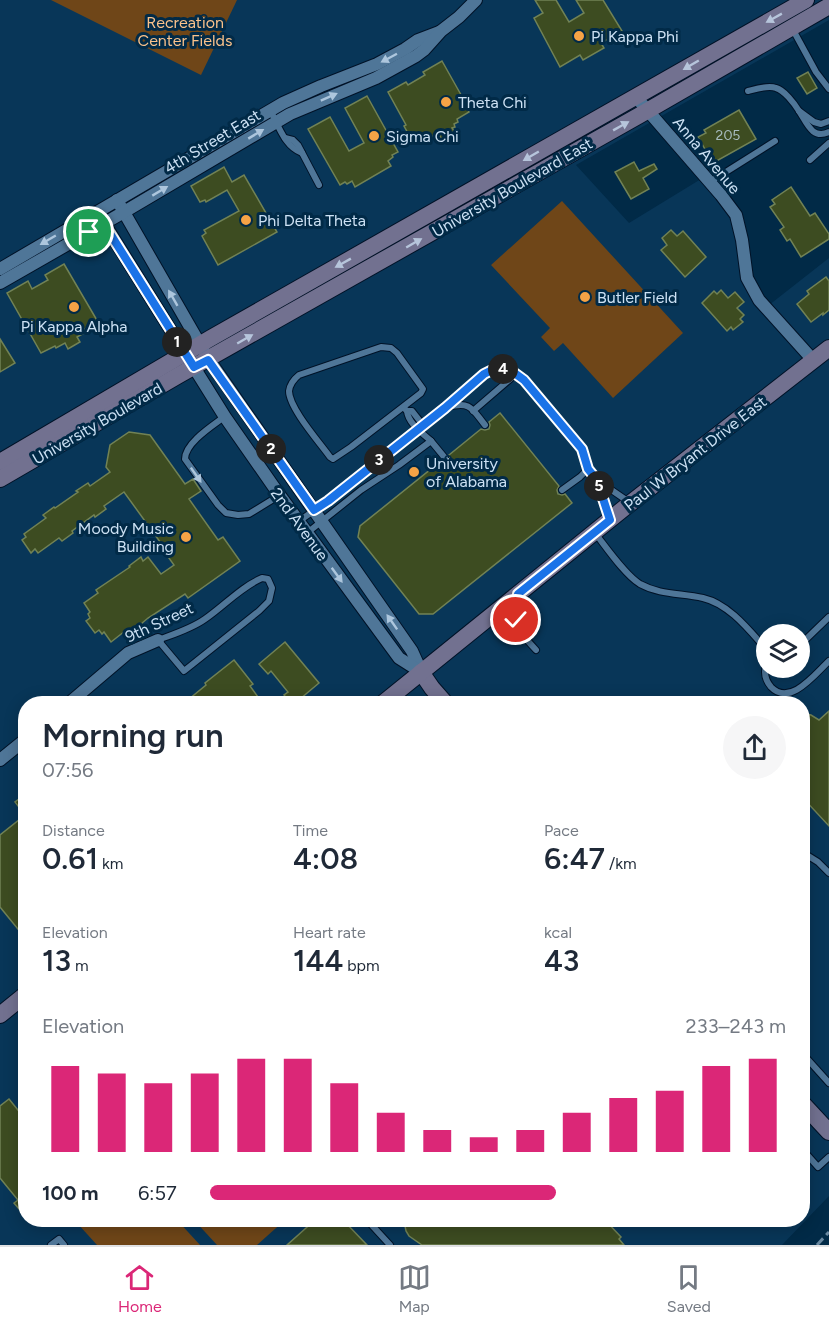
<!DOCTYPE html>
<html lang="en">
<head>
<meta charset="utf-8">
<style>
	:root { --surface:#fff; --page:#f6f6f7; --text:#1f2937; --muted:#747a83; --line:#e0e1e3; --accent:#db2777 }
	body { margin:0; font-family:Figtree,sans-serif; background:var(--page); color:var(--text); height:100vh; display:flex; flex-direction:column; font-size:22px; white-space:nowrap }
	* { box-sizing:border-box; margin:0 }
	p { font-size:20px; color:var(--muted) }
	.icon { flex:none; width:33px; height:33px; fill:none; stroke:currentColor; stroke-width:2; stroke-linecap:round; stroke-linejoin:round }
	.map { position:relative; flex:1; overflow:hidden }
	.sheet { position:absolute; left:18px; top:696px; width:792px; height:531px; display:flex; flex-direction:column; background:var(--surface); border-radius:24px; box-shadow:0 3px 15px #0003 }
	.sheet>* { flex:none }
	.buttons { position:absolute; left:756px; top:624px; display:grid; gap:12px }
	.buttons a { display:grid; place-items:center; width:54px; height:54px; border-radius:50%; background:var(--surface); box-shadow:0 3px 15px #0003; font-size:30px }
	.pin { position:absolute; display:grid; place-items:center; width:51px; height:51px; color:#fff; margin:-26px; border:3px solid #fff; border-radius:50%; box-shadow:0 2px 6px #0007 }
	.km { position:absolute; width:30px; height:30px; margin:-15px; border-radius:50%; background:#222; color:#fff; font-size:16px; line-height:30px; text-align:center }
	.round { display:grid; place-items:center; flex:none; width:63px; height:63px; border-radius:32px; background:var(--page) }
	.headline { display:flex; align-items:center; justify-content:space-between; height:102px; padding:0 24px }
	h1 { font-size:33px; font-weight:600; line-height:45px }
	.figures { display:grid; grid-template-columns:repeat(3,1fr); gap:9px; height:102px; padding:6px 24px }
	.figures div { display:grid; align-content:center }
	.figures b { font-size:30px; font-weight:600 }
	.figures small { font-size:16px; font-weight:400 }
	.figures p { font-size:16px }
	.chart { height:168px; padding:12px 24px }
	.chart p { display:flex; justify-content:space-between }
	.chart svg { width:100%; height:108px; margin-top:6px; stroke:var(--accent); stroke-width:6 }
	ul { padding:0 24px; list-style:none; font-size:20px }
	li { display:grid; grid-template-columns:96px 72px 1fr; align-items:center; height:45px }
	li i { height:15px; border-radius:8px; background:var(--accent) }
	.tab-bar { display:flex; justify-content:space-around; align-items:center; height:84px; border-top:2px solid var(--line); background:var(--surface); font-size:16px; color:var(--muted) }
	.tab-bar a { display:grid; justify-items:center; gap:3px }
	.tab-bar .selected { color:var(--accent) }
	.map>svg:first-child { display:block }
	.built { fill:#083658; fill-rule:evenodd }
	.green { fill:#6f4618 }
	.building { fill:#3d4c21; stroke:#718255; stroke-width:1.5 }
	.lines { fill:none; stroke-linecap:round; stroke-linejoin:round }
	.lane-casing { stroke:#001227; stroke-width:8 }
	.street-casing { stroke:#001227; stroke-width:14 }
	.secondary-casing { stroke:#001227; stroke-width:18 }
	.lane { stroke:#4f7698; stroke-width:6 }
	.street { stroke:#4f7698; stroke-width:12 }
	.secondary { stroke:#727190; stroke-width:16 }
	.rail { stroke:#6988a0; stroke-width:3; stroke-dasharray:9 4.5; stroke-linecap:butt }
	.oneway { fill:#b6c5db }
	.oneway2 { fill:#adc6dd }
	.route-casing { stroke:#fff; stroke-width:12 }
	.route { stroke:#1a73e8; stroke-width:8 }
	.poi-dot { fill:#f5a346; stroke:#012a47; stroke-width:2 }
	.labels { text-anchor:middle; stroke-width:6; stroke-linejoin:round; paint-order:stroke }
	.number-label { font-size:14px; fill:#a8bcbf }
	.park-label { font-size:16px; fill:#fac28b; stroke:#012a47 }
	.poi-label { font-size:16px; fill:#cce1f4; stroke:#012a47; text-anchor:start }
	.street-label { font-size:16px; fill:#cce1f4; stroke:#012a47 }
</style>
</head>
<body>
<div class="map">
<svg width="829" height="1245" viewBox="0 0 829 1245">
	<rect width="100%" height="100%" fill="#012a47"/>
	<path class="built" d="M0 0H829V20L576 165 629 223 701 179 732 216 740 249 764 309 829 258V1196L782 1245H0ZM766 634H800V668H766ZM26 704H802V1220H26Z"/>
	<g class="green">
		<path d="M51 0H237L201 75Z"/>
		<path d="M562 201 683 333 613 398 563 343 554 351 541 337 550 328 491 265Z"/>
		<path d="M83 1220H177L200 1245H97L78 1224Z"/>
		<path d="M194 1220H285L257 1245H217Z"/>
	</g>
	<g class="building">
		<path d="M535 0H556L569 22 584 13 576 0H603L622 31 601 43 604 48 583 60 580 55 560 67 534 18 543 13Z"/>
		<path d="M442 61 469 109 468 110 469 112 457 119 458 122 454 124 455 127 452 128 454 131 447 135 441 139 440 136 436 137 435 135 431 137 429 135 417 142 411 134 409 135 404 126 406 125 388 92 406 82 408 85 425 75 423 72Z"/>
		<path d="M808 72 817 88 807 94 797 78Z"/>
		<path d="M367 96 398 152 392 155 393 157 388 161 391 166 355 187 352 181 347 184 345 182 340 185 308 129 330 117 349 151 364 143 345 108Z"/>
		<path d="M739 110 756 139 713 163 698 137 706 133 704 130Z"/>
		<path d="M634 162 639 171 654 164 657 169 643 178 649 189 631 199 615 172Z"/>
		<path d="M224 167 232 182 244 175 277 232 218 265 202 236 206 233 204 230 239 211 227 190 206 202 205 200 200 202 191 186Z"/>
		<path d="M791 187 810 216 815 213 829 234V239L801 257 790 239 787 241 780 230 784 227 770 207 775 204 772 200Z"/>
		<path d="M671 230 677 236 683 231 706 257 685 277 661 250 667 245 662 238Z"/>
		<path d="M64 264 98 322 84 329 86 332 77 337 80 342 73 346 68 349 65 343 56 348 55 346 41 353 7 293 28 281 32 289 48 280 45 275Z"/>
		<path d="M826 277 829 281V310L823 315V313L811 322 797 304 809 294 807 291Z"/>
		<path d="M721 290 728 298 735 292 744 302 737 308 744 315 740 319 743 322 733 330 731 327 727 331 702 303 714 291 717 294Z"/>
		<path d="M0 339 15 363 0 372Z"/>
		<path d="M500 413 559 486 557 490 558 494 562 495 565 494 572 503 433 614H419L358 537 360 526 441 461 444 463 448 462 450 459 449 455 481 429 485 430 489 429 490 425 489 422Z"/>
		<path d="M129 432 150 435 185 484 193 479 201 491 189 499 218 540 223 537 240 561 188 598 185 594 148 618 128 635 125 631 111 642 104 632 102 634 99 630 95 633 86 621 90 618 88 614 90 612 84 603 98 593 96 590 130 567 129 566 141 557 143 561 148 557 161 574 174 565 161 547 163 546 124 492 104 506 106 509 95 517 94 515 72 531 73 533 62 541 59 538 38 553 35 549 31 553 22 540 26 537 24 534 46 518 43 515 54 507 55 508 78 492 76 491 88 483 90 486 110 472 106 467 110 445Z"/>
		<path d="M285 642 319 683 294 704H291L284 695 288 692 271 671 268 674 259 664Z"/>
		<path d="M234 660 253 684 250 686 263 704H183L206 685 205 683Z"/>
		<path d="M829 711V826L802 797V713L811 715 819 720Z"/>
		<path d="M26 794V939L0 907V835L25 815 15 802Z"/>
		<path d="M9 1099 26 1120V1217L14 1203 18 1200 0 1178V1106Z"/>
		<path d="M315 1220H343L367 1245H287Z"/>
		<path d="M405 1220H605L621 1237 619 1239 624 1245H422L409 1236 406 1231 405 1226Z"/>
	</g>
	<g class="lines">
		<g class="lane-casing">
			<g id="lane">
				<path d="M792 28 816 72 829 89"/>
				<path d="M748 91C756 89 768 85 776 88 784 90 794 103 799 111 807 123 812 140 829 132"/>
				<path d="M270 110C279 126 284 146 302 153"/>
				<path d="M799 111 814 122 821 124 829 121"/>
				<path d="M285 138 293 140 298 145 319 185"/>
				<path d="M810 160 829 143"/>
				<path d="M710 182 775 141"/>
				<path d="M381 347 391 348 397 353 423 389 421 393 351 447 333 459 330 457C320 443 289 408 289 391 290 384 294 379 299 375Z"/>
				<path d="M448 407C471 401 472 409 485 425"/>
				<path d="M404 408 407 411H412L423 425"/>
				<path d="M407 411C408 423 422 433 431 441"/>
				<path d="M473 411 516 374"/>
				<path d="M224 417C212 426 185 443 185 459L218 505 226 513 238 515 249 514 280 495"/>
				<path d="M597 480 610 519"/>
				<path d="M562 490 580 477 588 469"/>
				<path d="M299 521 328 501 445 408 484 374 494 369 499 368 509 369 524 380 582 449 588 469 597 480 629 502"/>
				<path d="M307 533 361 490 399 465 431 441 445 458"/>
				<path d="M595 533C606 547 625 575 640 584 660 595 681 593 703 598 729 604 749 630 766 649"/>
				<path d="M262 578 268 579 272 588 269 601 259 611 184 671 158 640C174 634 191 629 205 619 224 606 241 587 262 578Z"/>
				<path d="M518 597C515 627 516 628 536 650"/>
				<path d="M800 645 829 617"/>
				<path d="M766 665C764 672 765 680 771 687 790 707 815 674 829 661"/>
				<path d="M802 852 818 862 829 873"/>
				<path d="M802 1053 829 1083"/>
				<path d="M802 1149 818 1167 829 1157"/>
				<path d="M367 1220 390 1245"/>
				<path d="M51 1245 59 1239 64 1245"/>
			</g>
		</g>
		<g class="street-casing">
			<g id="street">
				<path d="M636 97 721 195 736 215 742 240 747 278 759 300 813 360"/>
				<path d="M117 200 209 360 412 651 421 671"/>
				<path d="M97 212 225 417 278 493 399 658 421 672"/>
				<path d="M0 269 283 103 321 86 377 64 405 49 418 40 439 32"/>
				<path d="M0 283 124 212 290 114 376 78 416 56 424 50 441 31 459 17 476 0"/>
				<path d="M68 704 128 653 158 640"/>
				<path d="M0 760 26 739"/>
			</g>
		</g>
		<g class="secondary-casing">
			<g id="secondary">
				<path d="M0 462 211 338 806 0"/>
				<path d="M0 479 179 375 640 115 829 6"/>
				<path d="M421 672 432 688 446 704"/>
				<path d="M382 704 623 509 829 348"/>
				<path d="M0 1015 26 994"/>
				<path d="M802 1103 829 1132"/>
			</g>
		</g>
		<use href="#lane" class="lane"/>
		<use href="#street" class="street"/>
		<use href="#secondary" class="secondary"/>
		<path class="rail" d="M817 1245 829 1232"/>
	</g>
	<defs><path id="oneway-solid" d="M-6-.8H1V-3.2L6.5 0L1 3.2V.8H-6Z" transform="scale(1.5)"/></defs>
	<g class="oneway">
		<use href="#oneway-solid" transform="translate(774 18) rotate(151)"/>
		<use href="#oneway-solid" transform="translate(691 65) rotate(150)"/>
		<use href="#oneway-solid" transform="translate(621 126) rotate(-29)"/>
		<use href="#oneway-solid" transform="translate(531 156) rotate(150)"/>
		<use href="#oneway-solid" transform="translate(414 243) rotate(-30)"/>
		<use href="#oneway-solid" transform="translate(343 263) rotate(151)"/>
		<use href="#oneway-solid" transform="translate(245 339) rotate(-30)"/>
	</g>
	<g class="oneway2">
		<use href="#oneway-solid" transform="translate(389 58) rotate(152)"/>
		<use href="#oneway-solid" transform="translate(329 97) rotate(-24)"/>
		<use href="#oneway-solid" transform="translate(256 134) rotate(-31)"/>
		<use href="#oneway-solid" transform="translate(160 191) rotate(-31)"/>
		<use href="#oneway-solid" transform="translate(48 240) rotate(150)"/>
		<use href="#oneway-solid" transform="translate(173 298) rotate(-120)"/>
		<use href="#oneway-solid" transform="translate(196 475) rotate(55)"/>
		<use href="#oneway-solid" transform="translate(337 575) rotate(54)"/>
		<use href="#oneway-solid" transform="translate(392 622) rotate(-125)"/>
	</g>
	<g class="lines">
		<g class="route-casing">
			<path id="route" d="M89 232 104 224 194 367 208 360 314 510 328 501 445 408 484 374 494 369 499 368 509 369 524 380 582 449 588 469 597 480 610 520 518 594 516 620"/>
		</g>
		<use href="#route" class="route"/>
	</g>
	<g class="poi-dot">
		<circle cx="579" cy="36" r="6"/>
		<circle cx="446" cy="102" r="6"/>
		<circle cx="374" cy="136" r="6"/>
		<circle cx="246" cy="220" r="6"/>
		<circle cx="585" cy="297" r="6"/>
		<circle cx="74" cy="307" r="6"/>
		<circle cx="414" cy="472" r="6"/>
		<circle cx="186" cy="537" r="6"/>
	</g>
	<g class="labels">
		<g class="number-label">
			<text x="728" y="140">205</text>
		</g>
		<g class="park-label">
			<text x="185" y="28">Recreation<tspan x="185" dy="18">Center Fields</tspan></text>
		</g>
		<g class="poi-label">
			<text x="591" y="42">Pi Kappa Phi</text>
			<text x="458" y="108">Theta Chi</text>
			<text x="386" y="142">Sigma Chi</text>
			<text x="258" y="226">Phi Delta Theta</text>
			<text x="597" y="303">Butler Field</text>
			<text x="74" y="332" text-anchor="middle">Pi Kappa Alpha</text>
			<text x="426" y="469">University<tspan x="426" dy="18">of Alabama</tspan></text>
			<text x="174" y="534" text-anchor="end">Moody Music<tspan x="174" dy="18">Building</tspan></text>
		</g>
		<g class="street-label">
			<text transform="translate(212 141) rotate(-31)" y="6">4th Street East</text>
			<text transform="translate(707 155) rotate(50)" y="6">Anna Avenue</text>
			<text transform="translate(512 187) rotate(-30)" y="6">University Boulevard East</text>
			<text transform="translate(97 423) rotate(-30)" y="6">University Boulevard</text>
			<text transform="translate(695 453) rotate(-38)" y="6">Paul W Bryant Drive East</text>
			<text transform="translate(300 524) rotate(54)" y="6">2nd Avenue</text>
			<text transform="translate(159 622) rotate(-25)" y="6">9th Street</text>
		</g>
	</g>
</svg>
<div class="buttons">
<a><svg class="icon" aria-label="layers" viewBox="0 0 24 24"><path d="M12 4l9 5-9 5-9-5zM3 14l9 5 9-5"/></svg></a>
</div>
<div class="pin" style="left:89px;top:232px;background:#1e9e55"><svg class="icon" aria-label="arrive" viewBox="0 0 24 24"><path d="M6 21V4h12l-3 4 3 4H6"/></svg></div>
<div class="pin" style="left:516px;top:620px;background:#d93025"><svg class="icon" aria-label="check" viewBox="0 0 24 24"><path d="M5 12l5 5 9-10"/></svg></div>
<b class="km" style="left:177px;top:342px">1</b>
<b class="km" style="left:271px;top:449px">2</b>
<b class="km" style="left:379px;top:460px">3</b>
<b class="km" style="left:503px;top:369px">4</b>
<b class="km" style="left:599px;top:486px">5</b>
<section class="sheet">
<div class="headline"><div><h1>Morning run</h1><p>07:56</p></div><a class="round"><svg class="icon" aria-label="share" viewBox="0 0 24 24"><path d="M12 15V3M7 8l5-5 5 5M5 13v7h14v-7"/></svg></a></div>
<div class="figures">
<div><p>Distance</p><b>0.61<small> km</small></b></div>
<div><p>Time</p><b>4:08</b></div>
<div><p>Pace</p><b>6:47<small> /km</small></b></div>
</div>
<div class="figures">
<div><p>Elevation</p><b>13<small> m</small></b></div>
<div><p>Heart rate</p><b>144<small> bpm</small></b></div>
<div><p>kcal</p><b>43</b></div>
</div>
<div class="chart"><p><span>Elevation</span>233–243 m</p>
<svg viewBox="0 0 160 44" preserveAspectRatio="none"><path d="M5 44V9M15 44V12M25 44V16M35 44V12M45 44V6M55 44V6M65 44V16M75 44V28M85 44V35M95 44V38M105 44V35M115 44V28M125 44V22M135 44V19M145 44V9M155 44V6"/></svg>
</div>
<ul>
<li><b>100 m</b>6:57<i style="width:60%"></i></li>
</ul>
</section>
</div>
<nav class="tab-bar">
<a class="selected"><svg class="icon" aria-label="home" viewBox="0 0 24 24"><path d="M3 11l9-7 9 7M6 9v11h12V9"/></svg>Home</a>
<a><svg class="icon" aria-label="map" viewBox="0 0 24 24"><path d="M3 6l6-2 6 2 6-2v14l-6 2-6-2-6 2zM9 4v14M15 6v14"/></svg>Map</a>
<a><svg class="icon" aria-label="saved" viewBox="0 0 24 24"><path d="M7 4h10v16l-5-4-5 4z"/></svg>Saved</a>
</nav>
</body>
</html>
